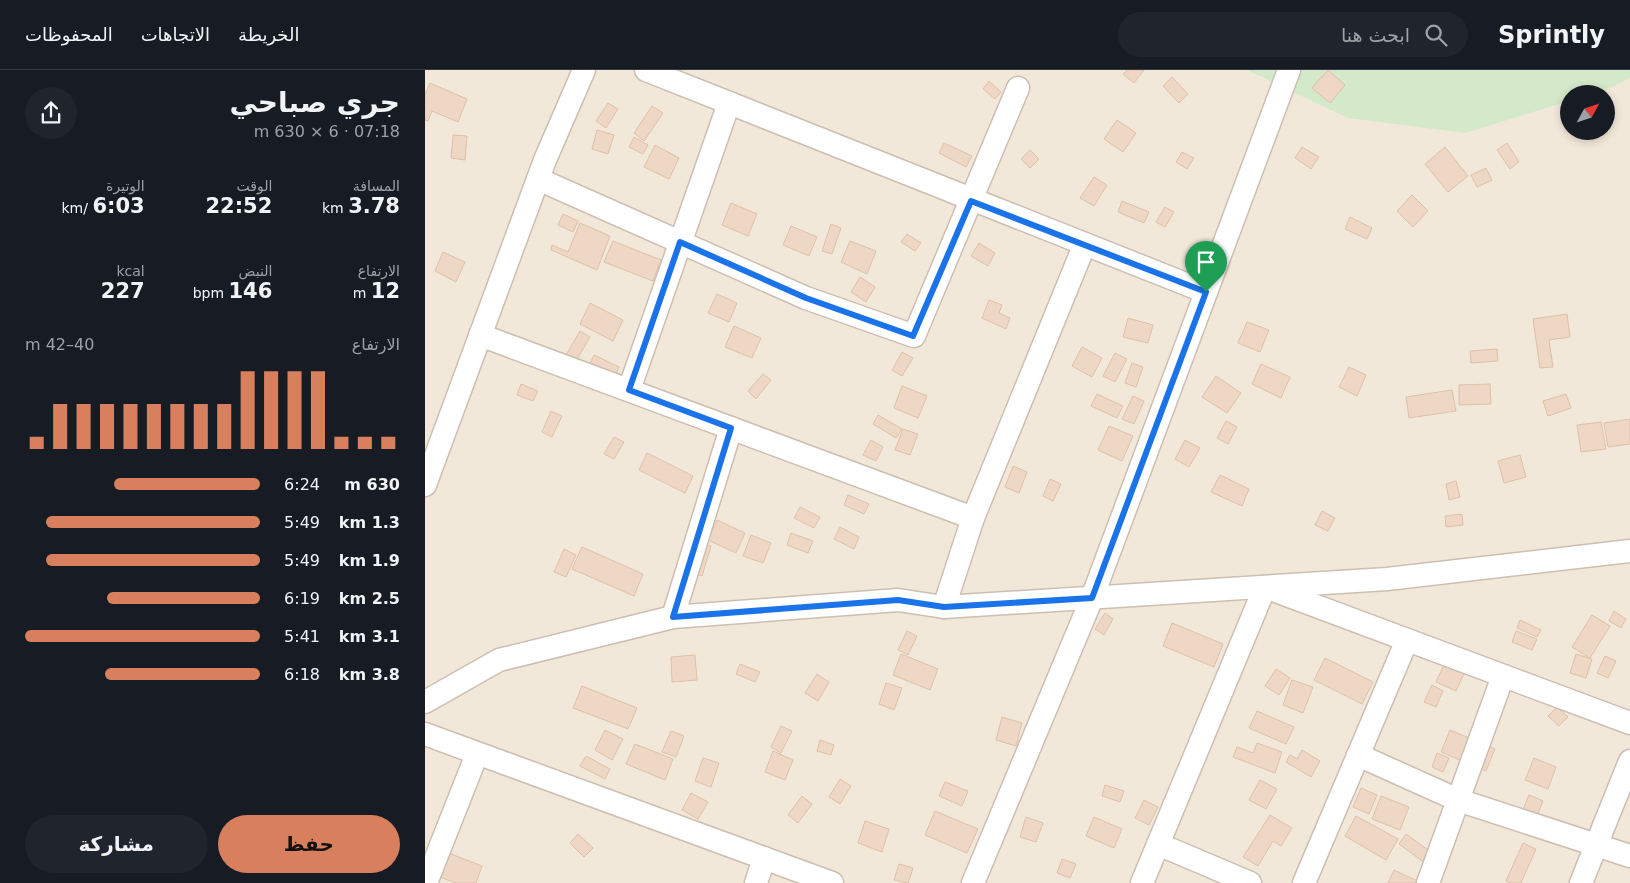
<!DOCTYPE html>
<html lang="ar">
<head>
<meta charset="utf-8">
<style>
	:root { --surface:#171b24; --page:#20242c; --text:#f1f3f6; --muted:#9ea1a6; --line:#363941; --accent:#d8805d }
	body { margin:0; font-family:"DejaVu Sans","Noto Naskh Arabic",sans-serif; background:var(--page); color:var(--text); direction:rtl; height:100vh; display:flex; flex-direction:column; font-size:19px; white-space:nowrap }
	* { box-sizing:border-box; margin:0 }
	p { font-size:16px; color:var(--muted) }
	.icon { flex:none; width:28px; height:28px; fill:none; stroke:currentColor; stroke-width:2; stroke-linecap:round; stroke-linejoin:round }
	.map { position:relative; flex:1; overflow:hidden; direction:ltr }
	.panel { display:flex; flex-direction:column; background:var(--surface); width:425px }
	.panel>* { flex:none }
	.needle { width:32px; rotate:50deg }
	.controls { position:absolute; left:1135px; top:15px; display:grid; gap:10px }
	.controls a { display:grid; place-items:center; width:55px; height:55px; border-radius:50%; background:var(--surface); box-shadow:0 2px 8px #0003; font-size:25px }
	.pin { position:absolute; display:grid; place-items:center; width:42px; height:42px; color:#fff; margin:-51px -21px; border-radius:50% 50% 50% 0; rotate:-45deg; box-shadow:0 0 5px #0007 }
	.pin .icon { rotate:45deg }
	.round { display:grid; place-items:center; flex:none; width:52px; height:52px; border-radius:26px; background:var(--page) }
	.headline { display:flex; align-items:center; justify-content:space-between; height:85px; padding:0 25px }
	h1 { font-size:28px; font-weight:700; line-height:38px }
	.stats { display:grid; grid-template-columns:repeat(3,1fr); gap:8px; height:85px; padding:5px 25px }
	.stats div { display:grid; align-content:center }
	.stats b { font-size:21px; font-weight:700 }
	.stats small { font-size:14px; font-weight:400 }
	.stats p { font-size:14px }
	.chart { height:140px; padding:10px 25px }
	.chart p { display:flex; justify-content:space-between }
	.chart svg { width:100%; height:90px; margin-top:5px; stroke:var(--accent); stroke-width:6 }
	.action { display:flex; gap:10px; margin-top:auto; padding:10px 25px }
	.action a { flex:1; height:58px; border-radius:30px; background:var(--accent); color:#111; font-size:20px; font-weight:700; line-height:58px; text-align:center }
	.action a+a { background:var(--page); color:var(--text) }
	ul { padding:0 25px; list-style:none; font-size:16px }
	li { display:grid; grid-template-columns:80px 60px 1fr; align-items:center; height:38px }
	li i { height:12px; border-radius:6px; background:var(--accent) }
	header { display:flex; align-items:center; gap:30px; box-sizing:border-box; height:70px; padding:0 25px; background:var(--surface); border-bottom:1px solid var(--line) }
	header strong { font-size:24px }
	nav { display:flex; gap:28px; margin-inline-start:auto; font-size:18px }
	.search { width:350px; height:45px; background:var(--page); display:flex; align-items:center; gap:12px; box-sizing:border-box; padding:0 18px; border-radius:28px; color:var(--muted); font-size:19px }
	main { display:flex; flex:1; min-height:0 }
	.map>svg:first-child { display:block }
	.residential { fill:#f2e8da; fill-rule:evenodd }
	.green { fill:#d4e8ca }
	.building { fill:#eed8c5; stroke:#dfc0a7 }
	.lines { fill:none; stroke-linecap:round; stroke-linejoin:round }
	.street-casing { stroke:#ccbfb2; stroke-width:25 }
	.street { stroke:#fff; stroke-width:22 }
	.route-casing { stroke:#fff; stroke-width:10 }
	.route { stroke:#1a73e8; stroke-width:6 }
</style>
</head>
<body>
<header>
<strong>Sprintly</strong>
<div class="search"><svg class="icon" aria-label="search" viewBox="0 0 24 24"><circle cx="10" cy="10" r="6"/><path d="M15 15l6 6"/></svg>ابحث هنا</div>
<nav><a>الخريطة</a><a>الاتجاهات</a><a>المحفوظات</a></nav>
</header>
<main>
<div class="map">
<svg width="1205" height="813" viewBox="0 0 1205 813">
	<rect width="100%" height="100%" fill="#fbf6eb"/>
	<path class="residential" d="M0 0H1205V813H0ZM1144 24H1181V61H1144Z"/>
	<path class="green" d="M822 0H1205V7C1187 21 1166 24 1144 24V31L1040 63 923 48Z"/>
	<g class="building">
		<path d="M702 0H719L709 13 698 4Z"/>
		<path d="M903 0 920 15 905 33 887 18Z"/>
		<path d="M747 7 763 24 754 33 738 16Z"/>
		<path d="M564 11 576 22 570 29 558 19Z"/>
		<path d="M5 13 42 29 33 52 7 41 3 51 0 50V25Z"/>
		<path d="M183 33 193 39 181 58 171 51Z"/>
		<path d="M227 36 238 43 219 71 209 63Z"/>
		<path d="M692 50 711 63 698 82 679 69Z"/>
		<path d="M172 60 189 65 183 84 167 79Z"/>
		<path d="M28 65 42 66 40 90 26 88Z"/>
		<path d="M209 67 223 75 218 84 204 77Z"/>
		<path d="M519 73 547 86 541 97 514 83Z"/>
		<path d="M1082 73 1094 92 1085 99 1072 80Z"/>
		<path d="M230 75 254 88 244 109 219 97Z"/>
		<path d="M877 77 894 87 886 99 870 88Z"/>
		<path d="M1020 77 1043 106 1023 122 1000 94Z"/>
		<path d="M605 80 614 89 605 98 596 89Z"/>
		<path d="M757 82 769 88 762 99 751 92Z"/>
		<path d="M1061 98 1067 110 1052 117 1046 105Z"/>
		<path d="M669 107 682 115 669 136 655 128Z"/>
		<path d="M987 125 1003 141 988 157 972 141Z"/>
		<path d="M697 131 724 142 719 153 693 142Z"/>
		<path d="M306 133 332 144 323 166 297 155Z"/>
		<path d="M740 137 749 142 740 157 731 152Z"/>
		<path d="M138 144 153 151 148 162 133 155Z"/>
		<path d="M925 147 947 158 942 169 920 159Z"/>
		<path d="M155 153 185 166 172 200 126 180 127 175 143 182Z"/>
		<path d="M406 154 416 158 407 184 397 181Z"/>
		<path d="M366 156 392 167 384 186 358 175Z"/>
		<path d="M482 164 496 173 490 181 476 172Z"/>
		<path d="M188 171 236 190 228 211 179 192Z"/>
		<path d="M425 171 451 181 442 204 416 192Z"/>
		<path d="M554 173 570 183 563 196 546 186Z"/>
		<path d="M18 182 40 192 31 212 10 201Z"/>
		<path d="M435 207 450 217 441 232 426 222Z"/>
		<path d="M292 224 312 233 304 252 283 243Z"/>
		<path d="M564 230 577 235 574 243 585 248 581 259 557 248Z"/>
		<path d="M165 233 198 250 188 271 155 254Z"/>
		<path d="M1142 244 1145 267 1124 270 1128 297 1115 298 1108 249Z"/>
		<path d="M703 248 728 255 723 273 698 267Z"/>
		<path d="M822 252 844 260 835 282 813 273Z"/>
		<path d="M309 256 336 268 327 288 300 277Z"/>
		<path d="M155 261 165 267 151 291 141 285Z"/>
		<path d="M657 277 677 288 667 307 647 296Z"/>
		<path d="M1072 279 1073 291 1046 293 1045 281Z"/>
		<path d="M477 282 488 288 477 306 467 300Z"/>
		<path d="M690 283 702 289 690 312 678 306Z"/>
		<path d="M169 285 194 297 190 307 164 296Z"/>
		<path d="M707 293 718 297 711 317 700 313Z"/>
		<path d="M836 294 865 307 856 328 827 314Z"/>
		<path d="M924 297 941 305 932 326 914 317Z"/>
		<path d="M338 304 346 310 331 329 323 321Z"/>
		<path d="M791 306 816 323 802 343 777 327Z"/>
		<path d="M96 314 113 321 108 331 92 325Z"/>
		<path d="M1065 314 1066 334 1034 335V315Z"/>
		<path d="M477 316 502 326 493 348 469 338Z"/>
		<path d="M1027 320 1031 341 984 348 981 327Z"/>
		<path d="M672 324 698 336 692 348 666 336Z"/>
		<path d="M1141 324 1146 338 1123 346 1118 331Z"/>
		<path d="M708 326 719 331 709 354 697 349Z"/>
		<path d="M126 341 137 346 127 367 117 362Z"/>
		<path d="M453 345 477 359 471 368 448 354Z"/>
		<path d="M1205 349V374L1183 377 1179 353Z"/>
		<path d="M801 351 812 357 803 374 792 368Z"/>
		<path d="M1176 352 1181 379 1156 382 1152 355Z"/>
		<path d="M684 356 708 366 697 391 673 380Z"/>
		<path d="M478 359 493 364 485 385 470 380Z"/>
		<path d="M189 367 199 372 189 389 179 384Z"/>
		<path d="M446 370 458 377 451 391 438 385Z"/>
		<path d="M760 370 775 378 764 397 750 389Z"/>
		<path d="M222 383 268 406 260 423 214 400Z"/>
		<path d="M1095 385 1101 407 1079 413 1073 391Z"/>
		<path d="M588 396 602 402 594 423 580 417Z"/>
		<path d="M795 405 824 419 817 436 786 422Z"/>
		<path d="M625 409 636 414 628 431 618 426Z"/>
		<path d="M1031 411 1035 427 1024 430 1021 414Z"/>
		<path d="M423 425 444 434 439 444 419 435Z"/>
		<path d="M375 437 395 447 389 458 369 448Z"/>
		<path d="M897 441 910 448 903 461 890 455Z"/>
		<path d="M1037 444 1038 455 1021 457 1020 446Z"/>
		<path d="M292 450 320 463 311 483 283 470Z"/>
		<path d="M415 457 434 467 429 479 409 469Z"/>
		<path d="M366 463 388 471 383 483 362 475Z"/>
		<path d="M326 465 346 473 338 493 318 486Z"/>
		<path d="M273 472 286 476 277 506 265 502Z"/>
		<path d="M157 477 218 504 209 526 147 499Z"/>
		<path d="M139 479 151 485 141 507 129 502Z"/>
		<path d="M1189 541 1201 549 1196 558 1184 551Z"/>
		<path d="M680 543 688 549 679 565 670 559Z"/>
		<path d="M1167 545 1185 556 1165 588 1147 577Z"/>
		<path d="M1095 550 1116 560 1112 567 1092 558Z"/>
		<path d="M747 553 798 574 789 597 738 576Z"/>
		<path d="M482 561 492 566 483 585 473 580Z"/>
		<path d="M1091 561 1112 569 1107 580 1087 572Z"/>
		<path d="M476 584 513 599 505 620 468 605Z"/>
		<path d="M1151 584 1167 589 1161 608 1145 603Z"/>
		<path d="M270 585 272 610 247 612 246 587Z"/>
		<path d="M1180 586 1191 591 1183 608 1172 603Z"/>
		<path d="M900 588 948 612 937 634 889 610Z"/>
		<path d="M1022 588 1042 597 1031 621 1011 612Z"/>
		<path d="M315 594 335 602 330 612 311 604Z"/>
		<path d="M851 599 865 608 854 625 840 616Z"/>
		<path d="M392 604 404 612 393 631 380 623Z"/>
		<path d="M867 610 888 617 878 643 858 635Z"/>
		<path d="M461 613 477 618 469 640 454 634Z"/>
		<path d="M1007 615 1018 621 1011 637 999 632Z"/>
		<path d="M157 616 212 638 203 659 148 638Z"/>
		<path d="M1132 637 1143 647 1134 656 1123 646Z"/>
		<path d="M832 641 869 657 861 674 824 658Z"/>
		<path d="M577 647 597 653 591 676 571 670Z"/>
		<path d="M356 656 367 661 356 683 346 677Z"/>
		<path d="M180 660 198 669 187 690 170 680Z"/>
		<path d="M1025 660 1070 679 1061 701 1016 682Z"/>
		<path d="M246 661 259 666 251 687 237 682Z"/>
		<path d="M395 670 409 675 406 685 392 681Z"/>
		<path d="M832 673 857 682 850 703 808 687 812 677 828 683Z"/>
		<path d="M210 674 248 689 240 710 201 694Z"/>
		<path d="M877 680 895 691 886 707 861 692 865 685 872 689Z"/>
		<path d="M348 681 368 690 360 710 340 702Z"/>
		<path d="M1012 683 1024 688 1018 702 1007 697Z"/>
		<path d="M161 686 185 699 180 709 155 696Z"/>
		<path d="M278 688 294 693 286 717 270 711Z"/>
		<path d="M1109 688 1131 697 1123 719 1100 710Z"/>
		<path d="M415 709 426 716 415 734 404 727Z"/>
		<path d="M835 710 852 719 841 739 824 730Z"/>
		<path d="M520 712 543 721 537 736 514 726Z"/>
		<path d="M680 715 699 721 695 732 677 726Z"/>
		<path d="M936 718 952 725 944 744 928 737Z"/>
		<path d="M266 723 283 732 273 749 257 740Z"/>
		<path d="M1104 725 1118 731 1111 748 1097 742Z"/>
		<path d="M377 726 387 734 373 753 363 745Z"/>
		<path d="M956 726 984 737 975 760 947 749Z"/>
		<path d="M719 730 733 737 724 755 710 748Z"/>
		<path d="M510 741 553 759 542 783 500 765Z"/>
		<path d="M845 745 867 758 856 776 848 771 833 796 818 787Z"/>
		<path d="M931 746 973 769 961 790 920 766Z"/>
		<path d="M601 747 618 753 611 772 595 767Z"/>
		<path d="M669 747 697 759 689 778 661 766Z"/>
		<path d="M440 751 464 759 457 782 433 773Z"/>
		<path d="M153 764 168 778 159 787 145 773Z"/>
		<path d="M981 764 1007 783 1000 793 974 774Z"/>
		<path d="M1098 773 1111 779 1096 813H1086L1081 811Z"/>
		<path d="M21 782 57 796 51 813H31L12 806Z"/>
		<path d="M637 789 651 794 645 808 632 803Z"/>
		<path d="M474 794 488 798 483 813 469 810Z"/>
		<path d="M969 800 997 813H963Z"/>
	</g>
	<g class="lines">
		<g class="street-casing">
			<g id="street">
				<path d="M221 0 781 222"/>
				<path d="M113 109 381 228 489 266 593 18"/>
				<path d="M55 265 548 448"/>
				<path d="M204 320 304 33"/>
				<path d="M0 415 120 90 159 0"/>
				<path d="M519 537 548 448 659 176"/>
				<path d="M248 547 306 358"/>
				<path d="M0 632 74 590 248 547 473 530 519 537 962 509 1205 481"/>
				<path d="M0 664 407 813"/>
				<path d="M933 685 1033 730 1205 786"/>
				<path d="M733 774 825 813"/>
				<path d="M1 813 52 684"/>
				<path d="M331 813 339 788"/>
				<path d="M548 813 667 528 864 0"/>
				<path d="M717 813 840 517 1205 653"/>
				<path d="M879 813 982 570"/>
				<path d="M1003 813 1078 606"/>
				<path d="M1156 813 1205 691"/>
			</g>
		</g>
		<use href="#street" class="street"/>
	</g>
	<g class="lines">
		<g class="route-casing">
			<path id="route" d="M546 131 781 222 667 528 519 537 473 530 248 547 306 358 204 320 255 172 381 228 488 266Z"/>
		</g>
		<use href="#route" class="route"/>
	</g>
</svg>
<div class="controls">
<a><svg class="needle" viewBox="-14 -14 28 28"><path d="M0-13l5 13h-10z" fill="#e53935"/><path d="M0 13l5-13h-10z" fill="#9ea1a6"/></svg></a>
</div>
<div class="pin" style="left:781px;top:222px;background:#1e9e55"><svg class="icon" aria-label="arrive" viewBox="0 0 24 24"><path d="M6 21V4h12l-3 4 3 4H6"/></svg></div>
</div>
<section class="panel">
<div class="headline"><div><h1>جري صباحي</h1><p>07:18 · 6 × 630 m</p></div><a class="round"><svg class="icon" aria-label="share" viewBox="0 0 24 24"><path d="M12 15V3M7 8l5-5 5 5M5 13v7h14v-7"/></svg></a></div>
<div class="stats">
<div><p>المسافة</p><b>3.78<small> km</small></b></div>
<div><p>الوقت</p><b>22:52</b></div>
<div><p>الوتيرة</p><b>6:03<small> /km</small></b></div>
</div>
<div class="stats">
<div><p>الارتفاع</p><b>12<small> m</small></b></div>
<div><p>النبض</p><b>146<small> bpm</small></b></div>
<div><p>kcal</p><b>227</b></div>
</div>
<div class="chart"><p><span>الارتفاع</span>40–42 m</p>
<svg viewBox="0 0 160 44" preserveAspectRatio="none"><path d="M5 44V38M15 44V22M25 44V22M35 44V22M45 44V22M55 44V22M65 44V22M75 44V22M85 44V22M95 44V6M105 44V6M115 44V6M125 44V6M135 44V38M145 44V38M155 44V38"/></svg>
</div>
<ul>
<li><b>630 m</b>6:24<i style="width:62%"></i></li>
<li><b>1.3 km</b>5:49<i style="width:91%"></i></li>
<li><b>1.9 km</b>5:49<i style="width:91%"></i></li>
<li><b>2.5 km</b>6:19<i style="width:65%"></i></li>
<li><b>3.1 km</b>5:41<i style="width:100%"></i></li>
<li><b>3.8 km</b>6:18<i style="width:66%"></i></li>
</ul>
<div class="action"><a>حفظ</a><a>مشاركة</a></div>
</section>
</main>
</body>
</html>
